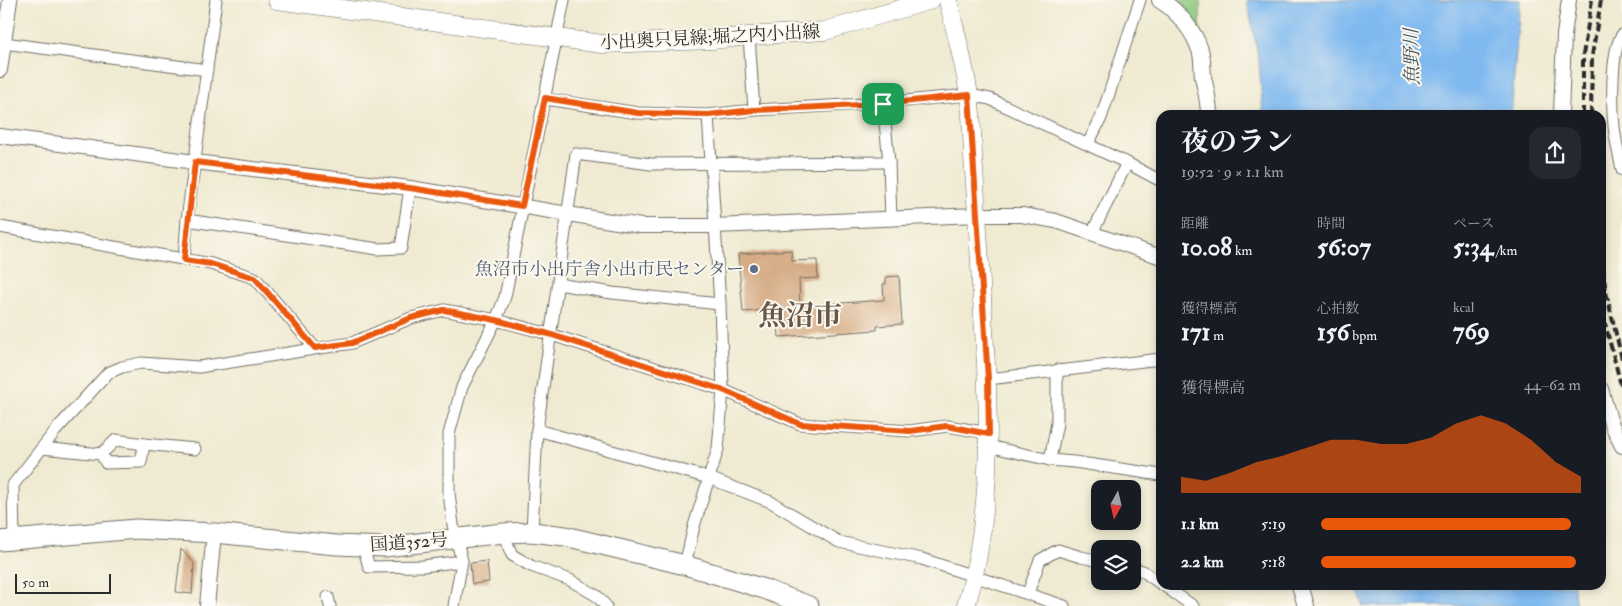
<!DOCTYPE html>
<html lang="ja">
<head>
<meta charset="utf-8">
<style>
	:root { --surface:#171b24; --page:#242831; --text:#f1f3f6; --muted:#9ea1a6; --accent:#ea580c }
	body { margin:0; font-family:"IM FELL Double Pica","Noto Serif JP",serif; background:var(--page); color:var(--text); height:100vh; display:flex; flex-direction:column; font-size:19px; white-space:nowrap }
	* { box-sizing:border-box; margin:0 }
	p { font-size:16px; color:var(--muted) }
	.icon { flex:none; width:28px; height:28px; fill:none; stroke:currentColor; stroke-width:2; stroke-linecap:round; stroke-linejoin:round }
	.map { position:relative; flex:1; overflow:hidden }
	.drawer { position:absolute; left:1156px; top:110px; width:450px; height:480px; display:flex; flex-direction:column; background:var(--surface); border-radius:15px; box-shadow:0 2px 8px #0003 }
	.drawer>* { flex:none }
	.needle { width:32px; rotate:188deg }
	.controls { position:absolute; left:1091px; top:480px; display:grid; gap:10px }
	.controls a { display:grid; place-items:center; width:50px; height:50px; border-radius:10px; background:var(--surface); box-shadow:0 2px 8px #0003; font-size:25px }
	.scale { position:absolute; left:15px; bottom:12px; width:96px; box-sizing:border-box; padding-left:5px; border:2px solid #2b2b2b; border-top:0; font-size:14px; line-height:18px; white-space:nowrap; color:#2b2b2b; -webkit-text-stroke:4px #fbf7ec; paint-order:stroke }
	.pin { position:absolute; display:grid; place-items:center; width:42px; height:42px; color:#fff; margin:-21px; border-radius:10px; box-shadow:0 2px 8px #0006 }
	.round { display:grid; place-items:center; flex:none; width:52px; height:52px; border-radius:15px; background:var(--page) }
	.headline { display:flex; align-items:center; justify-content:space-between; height:85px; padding:0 25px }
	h1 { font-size:28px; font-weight:700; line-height:38px }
	.figures { display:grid; grid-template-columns:repeat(3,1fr); gap:8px; height:85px; padding:5px 25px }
	.figures div { display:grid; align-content:center }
	.figures b { font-size:25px; font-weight:700 }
	.figures small { font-size:14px; font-weight:400 }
	.figures p { font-size:14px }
	.chart { height:140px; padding:10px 25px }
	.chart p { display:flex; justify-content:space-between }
	.chart svg { width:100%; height:90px; margin-top:5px; fill:var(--accent); opacity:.7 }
	ul { padding:0 25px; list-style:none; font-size:16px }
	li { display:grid; grid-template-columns:80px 60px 1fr; align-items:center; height:38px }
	li i { height:12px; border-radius:6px; background:var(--accent) }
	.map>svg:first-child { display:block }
	.green { fill:#8bc77c; stroke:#5b7954 }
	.water { fill:#7fb9f0; stroke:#55728e }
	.building { fill:#d6ab84 }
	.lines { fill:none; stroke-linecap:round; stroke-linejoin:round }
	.minor-casing { stroke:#706e65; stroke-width:13 }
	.tertiary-casing { stroke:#706e65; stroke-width:16 }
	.secondary-casing { stroke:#706e65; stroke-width:18 }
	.primary-casing { stroke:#706e65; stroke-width:19 }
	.trunk-casing { stroke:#706e65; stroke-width:21 }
	.minor { stroke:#fff; stroke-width:11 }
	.tertiary { stroke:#fff; stroke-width:14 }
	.secondary { stroke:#fff; stroke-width:16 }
	.primary { stroke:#fff; stroke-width:18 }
	.trunk { stroke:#fff; stroke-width:19 }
	.rail { stroke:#2b2b2b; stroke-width:4; stroke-dasharray:8 4; stroke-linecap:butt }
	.route-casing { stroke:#fff; stroke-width:10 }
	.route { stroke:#ea580c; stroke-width:6 }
	.service-dot { fill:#5c6f8a; stroke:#fbf7ec; stroke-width:2 }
	.labels { text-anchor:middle; stroke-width:4; stroke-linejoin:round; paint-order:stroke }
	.street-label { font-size:18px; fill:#2b2b2b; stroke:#fbf7ec }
	.service-label { font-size:18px; fill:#4e5e75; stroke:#fbf7ec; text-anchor:end }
	.water-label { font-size:19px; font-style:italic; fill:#445666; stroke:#fbf7ec }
	.town-label { font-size:28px; font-weight:bold; fill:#67584a; stroke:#fbf7ec }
</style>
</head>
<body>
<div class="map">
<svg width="1622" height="606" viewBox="0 0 1622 606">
	<rect width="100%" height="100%" fill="#fbf7ec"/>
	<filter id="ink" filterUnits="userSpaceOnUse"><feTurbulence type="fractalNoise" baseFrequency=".02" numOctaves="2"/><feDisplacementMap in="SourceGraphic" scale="10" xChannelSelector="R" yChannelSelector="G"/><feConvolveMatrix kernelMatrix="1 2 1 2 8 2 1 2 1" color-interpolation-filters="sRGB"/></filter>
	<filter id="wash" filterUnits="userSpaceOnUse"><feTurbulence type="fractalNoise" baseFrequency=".0096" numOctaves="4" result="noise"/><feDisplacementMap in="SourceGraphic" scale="20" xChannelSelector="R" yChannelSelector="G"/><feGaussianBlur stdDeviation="1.12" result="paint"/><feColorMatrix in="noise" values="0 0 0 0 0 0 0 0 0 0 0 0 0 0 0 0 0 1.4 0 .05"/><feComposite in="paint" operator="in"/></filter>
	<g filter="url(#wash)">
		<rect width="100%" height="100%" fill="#efead1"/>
		<path class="green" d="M1160 0H1200L1201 51Z"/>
		<g class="water">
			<path d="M1247 0H1520L1511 115H1263L1259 60Z"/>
			<path d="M1357 585H1573L1576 606H1363Z"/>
		</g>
		<g id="blocks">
			<g class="building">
				<path d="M791 250 792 261 817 260 818 278 799 279 800 306 884 300 883 284H886V277L899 276 902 324 877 326V330L779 337 777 309 743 312 738 254Z"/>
				<path d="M181 549 194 563 192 594 176 592Z"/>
				<path d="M487 561 489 582 472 584 470 563Z"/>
			</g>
		</g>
	</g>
	<g filter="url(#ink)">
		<use href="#blocks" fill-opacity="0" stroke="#706e65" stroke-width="1"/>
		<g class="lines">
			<g class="minor-casing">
				<g id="minor">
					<path d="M1622 35C1610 51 1612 114 1615 135 1617 147 1620 159 1622 170"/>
					<path d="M749 36 754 110"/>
					<path d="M4 43 207 70"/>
					<path d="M545 99 638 113 708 115 754 110 883 103 969 95 990 99 1127 163 1161 181"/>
					<path d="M883 103 889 162 891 219"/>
					<path d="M1088 144 1101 118 1140 0"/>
					<path d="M187 220 378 249 401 248 410 188"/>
					<path d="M0 227 211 264 255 278 315 348"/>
					<path d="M1092 233 1127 163"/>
					<path d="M184 259 187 220 216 0"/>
					<path d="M558 284 612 293 720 304"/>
					<path d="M988 379 1161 359"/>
					<path d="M537 430 709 478 771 502 839 542 922 559 1064 606"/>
					<path d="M144 444 195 449"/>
					<path d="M988 446 1050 460 1074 462 1161 475"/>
					<path d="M42 448 101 454 106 463 141 462 144 444 116 440 101 454"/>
					<path d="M1050 460 1057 423V370"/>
					<path d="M532 532 537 430 576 154 651 164 889 162"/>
					<path d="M503 533 512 555 531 566 570 580 597 596 606 606"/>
					<path d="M14 540 13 485 56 430 108 373 122 367 141 363 199 367 352 343 411 318 444 310 496 320 549 334 723 390 800 424 910 431 947 426 989 433"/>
					<path d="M363 546 369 567 423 566 462 561"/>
					<path d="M685 565 694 526 718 449 723 390 720 304 708 115"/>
					<path d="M1132 568 1143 571 1161 584"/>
					<path d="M1163 585 1193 606"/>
					<path d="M1028 593 1040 560 1058 550 1081 557 1100 561"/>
					<path d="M328 597 330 606"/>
					<path d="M454 606 462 561 453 525 449 493V434L462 387 496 320 505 297 564 0"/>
				</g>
			</g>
			<g class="tertiary-casing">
				<g id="tertiary">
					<path d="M0 70 10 0"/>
					<path d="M1561 115 1564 35 1569 0"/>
					<path d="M0 136 195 162 410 188 641 226H714L977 215H1022L1056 221 1161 257"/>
					<path d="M1601 389 1611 423 1622 446"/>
					<path d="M207 606 214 533"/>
				</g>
			</g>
			<g class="secondary-casing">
				<g id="secondary">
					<path d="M1160 0C1177 10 1194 31 1200 50 1203 58 1202 68 1203 77 1206 90 1209 102 1209 115"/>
					<path d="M1300 585 1306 606"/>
				</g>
			</g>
			<g class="primary-casing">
				<g id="primary">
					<path d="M277 0 602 44 712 40 749 36 825 31 931 0"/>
					<path d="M948 0C955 31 965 65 969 96 972 116 972 136 973 156 976 199 979 241 981 284 988 392 997 501 966 606"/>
				</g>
			</g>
			<g class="trunk-casing">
				<path id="trunk" d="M0 541 136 529 214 533 336 545 385 547 503 533 532 532 565 536 685 565 764 589 809 606"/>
			</g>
			<use href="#minor" class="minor"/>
			<use href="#tertiary" class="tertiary"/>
			<use href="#secondary" class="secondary"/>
			<use href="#primary" class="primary"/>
			<use href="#trunk" class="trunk"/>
			<g class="rail">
				<path d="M1583 115V55L1592 0"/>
				<path d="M1591 115 1592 56 1601 0"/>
				<path d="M1601 257 1606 292 1622 359"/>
				<path d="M1601 308 1622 389"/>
			</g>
		</g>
	</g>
	<g class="lines" filter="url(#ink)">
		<g class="route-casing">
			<path id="route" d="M969 95 988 379 989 434 947 426 910 431 800 424 723 390 549 334 496 320 444 310 411 318 352 343 315 348 255 278 211 264 184 260 195 162 410 188 522 206 545 98 638 113 708 115 754 110 883 104Z"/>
		</g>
		<use href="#route" class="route"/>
	</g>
	<circle class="service-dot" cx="754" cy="269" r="5"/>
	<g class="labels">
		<g class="street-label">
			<text transform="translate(710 37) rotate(-3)" y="6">小出奥只見線;堀之内小出線</text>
			<text transform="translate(409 542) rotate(-4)" y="6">国道352号</text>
		</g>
		<g class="service-label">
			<text x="744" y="275">魚沼市小出庁舎小出市民センター</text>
		</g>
		<g class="water-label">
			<text transform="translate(1411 57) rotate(-91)" y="7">魚野川</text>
		</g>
		<g class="town-label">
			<text x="800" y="325">魚沼市</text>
		</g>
	</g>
</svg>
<div class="controls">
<a><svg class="needle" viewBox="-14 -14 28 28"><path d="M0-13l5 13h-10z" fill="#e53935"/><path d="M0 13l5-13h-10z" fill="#9ea1a6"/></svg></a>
<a><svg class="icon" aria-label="layers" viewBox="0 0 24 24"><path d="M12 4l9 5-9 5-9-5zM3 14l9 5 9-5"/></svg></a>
</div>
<div class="scale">50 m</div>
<div class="pin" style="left:883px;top:104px;background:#1e9e55"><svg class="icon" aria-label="arrive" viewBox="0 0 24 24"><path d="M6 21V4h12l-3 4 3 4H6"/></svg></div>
<section class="drawer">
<div class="headline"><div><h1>夜のラン</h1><p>19:52 · 9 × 1.1 km</p></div><a class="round"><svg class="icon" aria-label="share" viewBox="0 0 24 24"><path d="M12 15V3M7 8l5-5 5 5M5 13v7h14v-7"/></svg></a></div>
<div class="figures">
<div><p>距離</p><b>10.08<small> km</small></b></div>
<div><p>時間</p><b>56:07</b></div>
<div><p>ペース</p><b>5:34<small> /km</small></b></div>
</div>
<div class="figures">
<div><p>獲得標高</p><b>171<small> m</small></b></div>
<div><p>心拍数</p><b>156<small> bpm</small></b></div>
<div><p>kcal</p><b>769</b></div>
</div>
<div class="chart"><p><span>獲得標高</span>44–62 m</p>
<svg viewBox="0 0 160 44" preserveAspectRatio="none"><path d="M0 44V36L10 38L20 34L30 29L40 26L50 22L60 18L70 18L80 20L90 20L100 17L110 10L120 6L130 10L140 18L150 29L160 36V44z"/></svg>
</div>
<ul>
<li><b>1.1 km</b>5:19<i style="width:96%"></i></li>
<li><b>2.2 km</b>5:18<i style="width:98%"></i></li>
</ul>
</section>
</div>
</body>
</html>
